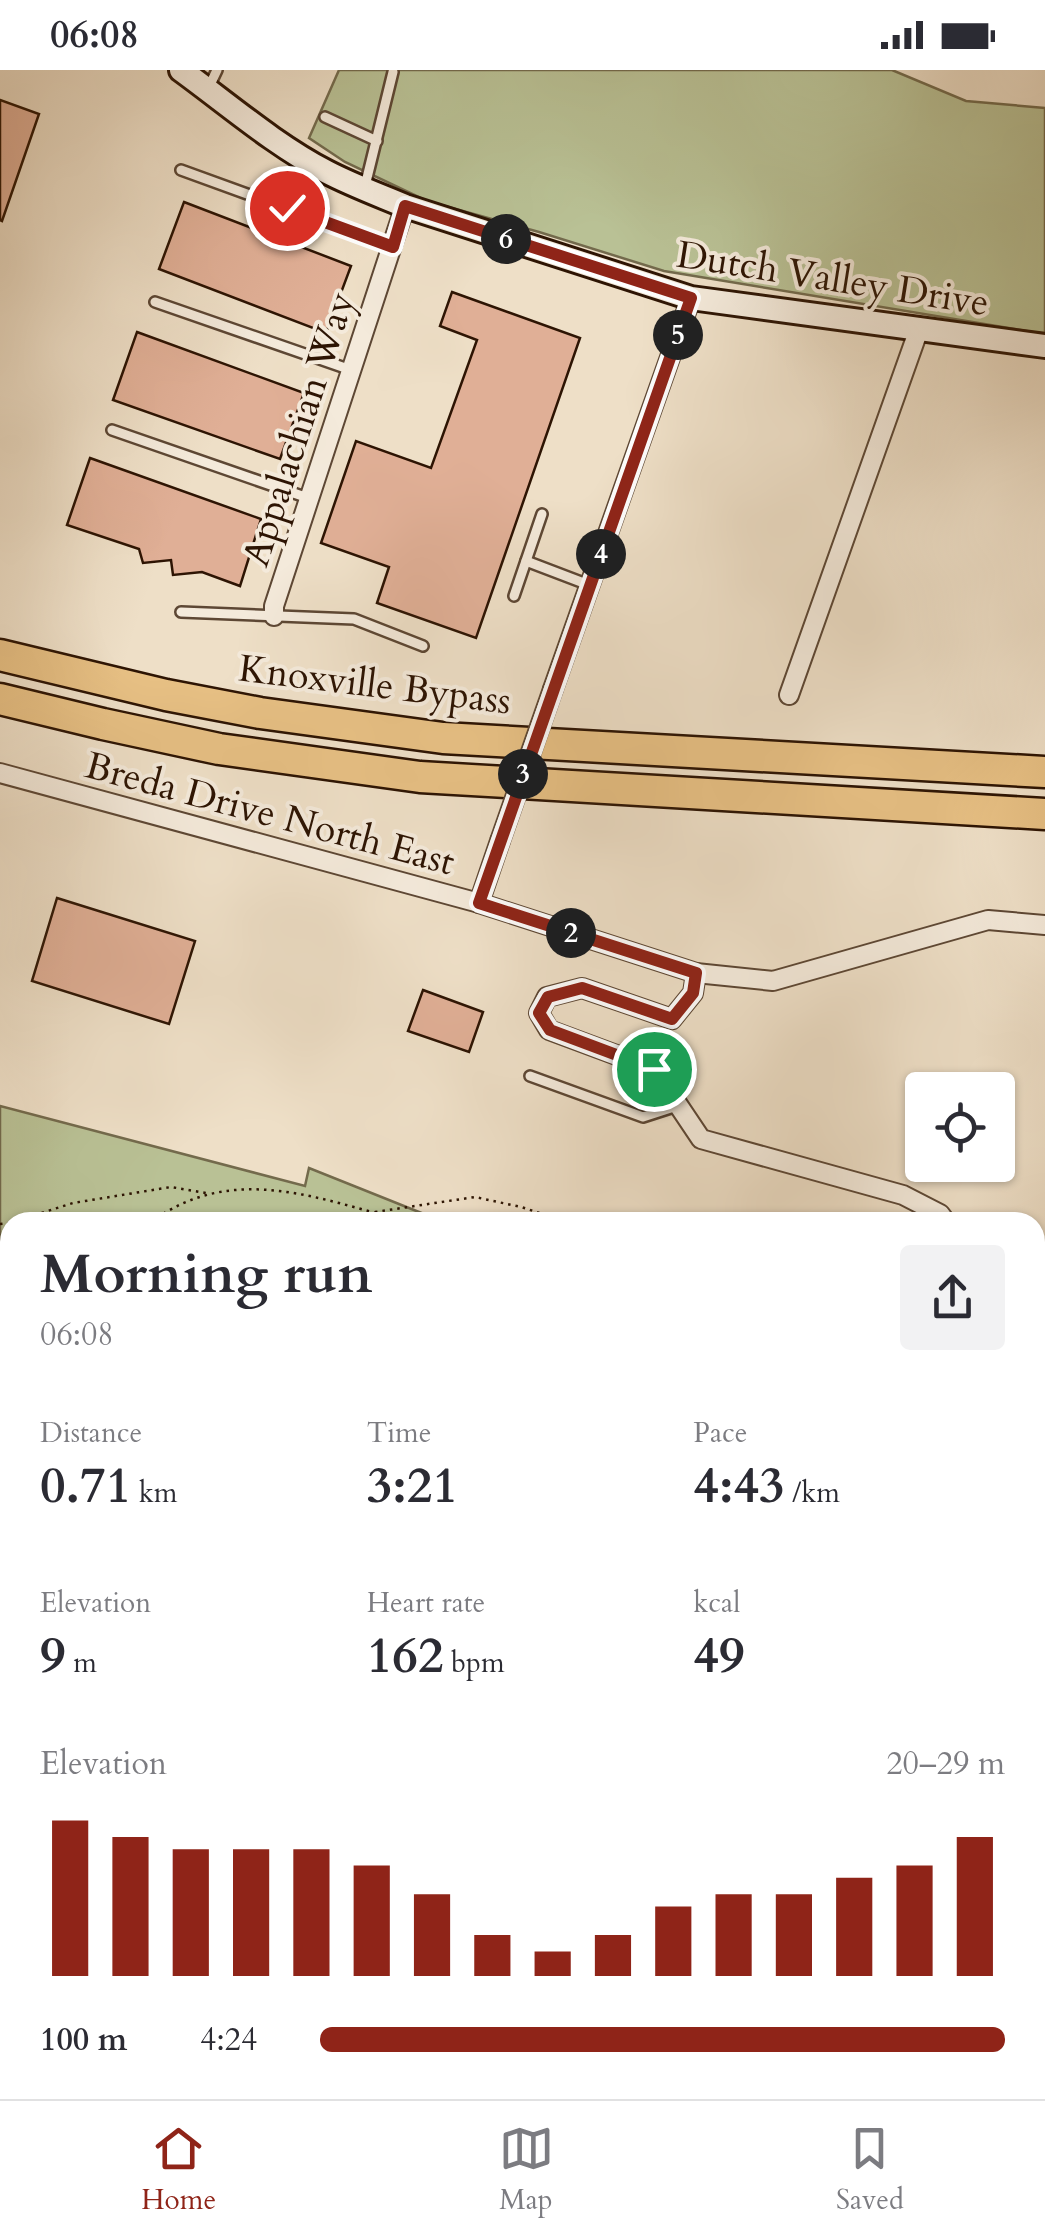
<!DOCTYPE html>
<html lang="en">
<head>
<meta charset="utf-8">
<style>
	:root { --surface:#fff; --page:#f2f2f3; --text:#2b2b33; --muted:#7c7c81; --line:#e1e1e2; --accent:#8f2418 }
	body { margin:0; font-family:Cardo,serif; background:var(--page); color:var(--text); height:100vh; display:flex; flex-direction:column; font-size:38px; white-space:nowrap }
	* { box-sizing:border-box; margin:0 }
	p { font-size:32px; color:var(--muted) }
	.icon { flex:none; width:55px; height:55px; fill:none; stroke:currentColor; stroke-width:2; stroke-linecap:round; stroke-linejoin:round }
	.map { position:relative; flex:1; overflow:hidden }
	.sheet { position:absolute; left:0px; top:1142px; width:1045px; height:888px; display:flex; flex-direction:column; background:var(--surface); border-radius:30px 30px 0 0; box-shadow:0 2px 8px #0004 }
	.sheet>* { flex:none }
	.buttons { position:absolute; left:905px; top:1002px; display:grid; gap:20px }
	.buttons a { display:grid; place-items:center; width:110px; height:110px; border-radius:10px; background:var(--surface); box-shadow:0 2px 8px #0004; font-size:50px }
	.pin { position:absolute; display:grid; place-items:center; width:85px; height:85px; color:#fff; margin:-42px; border:5px solid #fff; border-radius:50%; box-shadow:0 2px 10px #0007 }
	.km { position:absolute; width:50px; height:50px; margin:-25px; border-radius:50%; background:#222; color:#fff; font-size:28px; line-height:50px; text-align:center }
	.round { display:grid; place-items:center; flex:none; width:105px; height:105px; border-radius:10px; background:var(--page) }
	.summary { display:flex; align-items:center; justify-content:space-between; height:170px; padding:0 40px }
	h1 { font-size:55px; font-weight:700; line-height:75px }
	.figures { display:grid; grid-template-columns:repeat(3,1fr); gap:15px; height:170px; padding:10px 40px }
	.figures div { display:grid; align-content:center }
	.figures b { font-size:50px; font-weight:700 }
	.figures small { font-size:28px; font-weight:400 }
	.figures p { font-size:28px }
	.chart { height:280px; padding:20px 40px }
	.chart p { display:flex; justify-content:space-between }
	.chart svg { width:100%; height:180px; margin-top:10px; stroke:var(--accent); stroke-width:6 }
	ul { padding:0 40px; list-style:none; font-size:32px }
	li { display:grid; grid-template-columns:160px 120px 1fr; align-items:center; height:75px }
	li i { height:25px; border-radius:12px; background:var(--accent) }
	.status { display:flex; justify-content:space-between; align-items:center; height:70px; padding:0 50px; background:var(--surface); direction:ltr }
	.status svg { height:28px; fill:currentColor }
	.tabs { display:flex; justify-content:space-around; align-items:center; height:140px; border-top:2px solid var(--line); background:var(--surface); font-size:28px; color:var(--muted) }
	.tabs a { display:grid; justify-items:center; gap:5px }
	.tabs .active { color:var(--accent) }
	.map>svg:first-child { display:block }
	.green { fill:#b9c195; stroke:#736a4c; stroke-width:2.5 }
	.building { fill:#e0af96; stroke:#2d1403; stroke-width:2.5 }
	.lines { fill:none; stroke-linecap:round; stroke-linejoin:round }
	.lane-casing { stroke:#5d4734; stroke-width:14 }
	.street-casing { stroke:#5d4734; stroke-width:22 }
	.secondary-casing { stroke:#2d1403; stroke-width:28 }
	.highway-casing { stroke:#2d1403; stroke-width:35 }
	.path { stroke:#2d1403; stroke-width:2.5; stroke-dasharray:2.5 5; stroke-linecap:butt }
	.lane { stroke:#f4eadb; stroke-width:9 }
	.street { stroke:#f4eadb; stroke-width:18 }
	.secondary { stroke:#f4eadb; stroke-width:22 }
	.highway { stroke:#e7c084; stroke-width:30 }
	.street-bridge-casing { stroke:#5d4734; stroke-width:22; stroke-linecap:butt }
	.street-bridge { stroke:#f4eadb; stroke-width:18 }
	.route-casing { stroke:#fff; stroke-width:20 }
	.route { stroke:#8f2418; stroke-width:12 }
	.labels { text-anchor:middle; stroke-width:8; stroke-linejoin:round; paint-order:stroke }
	.street-label { font-size:38px; fill:#2d1403; stroke:#f4eadb }
</style>
</head>
<body>
<div class="status"><b>06:08</b><svg viewBox="0 0 49 12"><path d="M0 12V9h3v3zM5 12V6h3v6zM10 12V3h3v9zM15 12V0h3v12zM26 1h20v11H26zM47 4h2v5h-2z"/></svg></div>
<div class="map">
<svg width="1045" height="2029" viewBox="0 0 1045 2029">
	<rect width="100%" height="100%" fill="#eedfc7"/>
	<filter id="stains"><feTurbulence type="fractalNoise" baseFrequency=".002" numOctaves="4"/><feColorMatrix values="0 0 0 0 .2 0 0 0 0 .09 0 0 0 0 .02 0 0 0 .5 -.17"/></filter>
	<radialGradient id="worn" r=".72"><stop offset=".6" stop-color="#630" stop-opacity="0"/><stop offset="1" stop-color="#630" stop-opacity=".3"/></radialGradient>
	<g class="green">
		<path d="M339 0H892L966 31 1045 38V264L664 201 539 162 427 131 345 92 309 68Z"/>
		<path d="M0 1036 305 1116 309 1098 444 1152H10V1400H0Z"/>
		<path d="M0 1416H10V1998L0 2001Z"/>
		<path d="M1035 1431 1045 1439V1757L1035 1760Z"/>
	</g>
	<g class="building">
		<path d="M0 30 39 44 2 151 0 150Z"/>
		<path d="M184 132 351 196 326 263 159 199Z"/>
		<path d="M452 222 580 268 476 568 377 533 389 497 321 473 356 371 431 398 477 270 440 256Z"/>
		<path d="M137 262 304 323 280 389 113 330Z"/>
		<path d="M90 388 261 449 240 516 202 502 173 505 171 490 143 493 139 479 67 455Z"/>
		<path d="M57 828 195 871 169 954 32 911Z"/>
		<path d="M423 920 483 942 469 982 408 961Z"/>
	</g>
	<g class="lines">
		<g class="lane-casing">
			<g id="lane">
				<path d="M208 19 217 0"/>
				<path d="M325 47 377 71"/>
				<path d="M181 100 393 177"/>
				<path d="M365 116 393 2"/>
				<path d="M155 232 351 300"/>
				<path d="M112 360 308 428"/>
				<path d="M526 491 589 515"/>
				<path d="M514 526 542 444"/>
				<path d="M181 542 354 549 423 576"/>
				<path d="M530 1006 643 1047 677 1036"/>
				<path d="M772 2029 806 2020"/>
			</g>
		</g>
		<g class="street-casing">
			<g id="street">
				<path d="M274 546V536L405 136"/>
				<path d="M553 619 691 228"/>
				<path d="M789 625 919 259"/>
				<path d="M0 703 479 833 696 903 773 911 988 850 1045 855"/>
				<path d="M479 833 500 771"/>
				<path d="M696 903 693 923 672 949 582 918 547 927 539 943 549 960 654 999 701 1069 903 1125 940 1144 946 1152"/>
				<path d="M0 1409H10"/>
				<path d="M1035 1412 1045 1415"/>
				<path d="M625 2020 628 2029"/>
				<path d="M345 2029 380 2020"/>
			</g>
		</g>
		<g class="secondary-casing">
			<path id="secondary" d="M181 0C229 35 275 75 327 102 352 115 379 125 405 136L691 228 1045 276"/>
		</g>
		<g class="highway-casing">
			<g id="highway">
				<path d="M0 585 166 625 260 643 443 668 1045 702"/>
				<path d="M0 629 103 654 219 679 420 707 1045 744"/>
			</g>
		</g>
		<g class="path">
			<path d="M375 1142 475 1127 521 1137 568 1152"/>
			<path d="M13 1152 73 1133 171 1117 206 1123"/>
			<path d="M151 1152C234 1091 321 1130 409 1152"/>
			<path d="M0 1154 10 1153"/>
			<path d="M0 1185H10"/>
			<path d="M1035 1371 1045 1387"/>
			<path d="M0 1471 10 1464"/>
			<path d="M0 1577 10 1572"/>
			<path d="M0 1755H10"/>
		</g>
		<use href="#lane" class="lane"/>
		<use href="#street" class="street"/>
		<use href="#secondary" class="secondary"/>
		<use href="#highway" class="highway"/>
		<g class="street-bridge-casing">
			<path id="street-bridge" d="M500 771 553 619"/>
		</g>
		<use href="#street-bridge" class="street-bridge"/>
	</g>
	<g class="lines">
		<g class="route-casing">
			<path id="route" d="M287 138 393 177 405 136 691 228 479 833 696 903 693 923 672 949 582 918 548 927 539 943 550 960 654 999"/>
		</g>
		<use href="#route" class="route"/>
	</g>
	<g class="labels">
		<g class="street-label">
			<text transform="translate(833 208) rotate(9)" y="13">Dutch Valley Drive</text>
			<text transform="translate(298 359) rotate(-72)" y="13">Appalachian Way</text>
			<text transform="translate(375 614) rotate(7)" y="13">Knoxville Bypass</text>
			<text transform="translate(270 743) rotate(15)" y="13">Breda Drive North East</text>
		</g>
	</g>
	<rect width="100%" height="100%" filter="url(#stains)"/>
	<rect width="100%" height="100%" fill="url(#worn)"/>
</svg>
<div class="buttons">
<a><svg class="icon" aria-label="locate" viewBox="0 0 24 24"><circle cx="12" cy="12" r="6"/><path d="M12 2v4M12 18v4M2 12h4M18 12h4"/></svg></a>
</div>
<div class="pin" style="left:654px;top:999px;background:#1e9e55"><svg class="icon" aria-label="arrive" viewBox="0 0 24 24"><path d="M6 21V4h12l-3 4 3 4H6"/></svg></div>
<div class="pin" style="left:287px;top:138px;background:#d93025"><svg class="icon" aria-label="check" viewBox="0 0 24 24"><path d="M5 12l5 5 9-10"/></svg></div>
<b class="km" style="left:571px;top:863px">2</b>
<b class="km" style="left:523px;top:704px">3</b>
<b class="km" style="left:601px;top:484px">4</b>
<b class="km" style="left:678px;top:265px">5</b>
<b class="km" style="left:506px;top:169px">6</b>
<section class="sheet">
<div class="summary"><div><h1>Morning run</h1><p>06:08</p></div><a class="round"><svg class="icon" aria-label="share" viewBox="0 0 24 24"><path d="M12 15V3M7 8l5-5 5 5M5 13v7h14v-7"/></svg></a></div>
<div class="figures">
<div><p>Distance</p><b>0.71<small> km</small></b></div>
<div><p>Time</p><b>3:21</b></div>
<div><p>Pace</p><b>4:43<small> /km</small></b></div>
</div>
<div class="figures">
<div><p>Elevation</p><b>9<small> m</small></b></div>
<div><p>Heart rate</p><b>162<small> bpm</small></b></div>
<div><p>kcal</p><b>49</b></div>
</div>
<div class="chart"><p><span>Elevation</span>20–29 m</p>
<svg viewBox="0 0 160 44" preserveAspectRatio="none"><path d="M5 44V6M15 44V10M25 44V13M35 44V13M45 44V13M55 44V17M65 44V24M75 44V34M85 44V38M95 44V34M105 44V27M115 44V24M125 44V24M135 44V20M145 44V17M155 44V10"/></svg>
</div>
<ul>
<li><b>100 m</b>4:24<i style="width:100%"></i></li>
</ul>
</section>
</div>
<nav class="tabs">
<a class="active"><svg class="icon" aria-label="home" viewBox="0 0 24 24"><path d="M3 11l9-7 9 7M6 9v11h12V9"/></svg>Home</a>
<a><svg class="icon" aria-label="map" viewBox="0 0 24 24"><path d="M3 6l6-2 6 2 6-2v14l-6 2-6-2-6 2zM9 4v14M15 6v14"/></svg>Map</a>
<a><svg class="icon" aria-label="saved" viewBox="0 0 24 24"><path d="M7 4h10v16l-5-4-5 4z"/></svg>Saved</a>
</nav>
</body>
</html>
